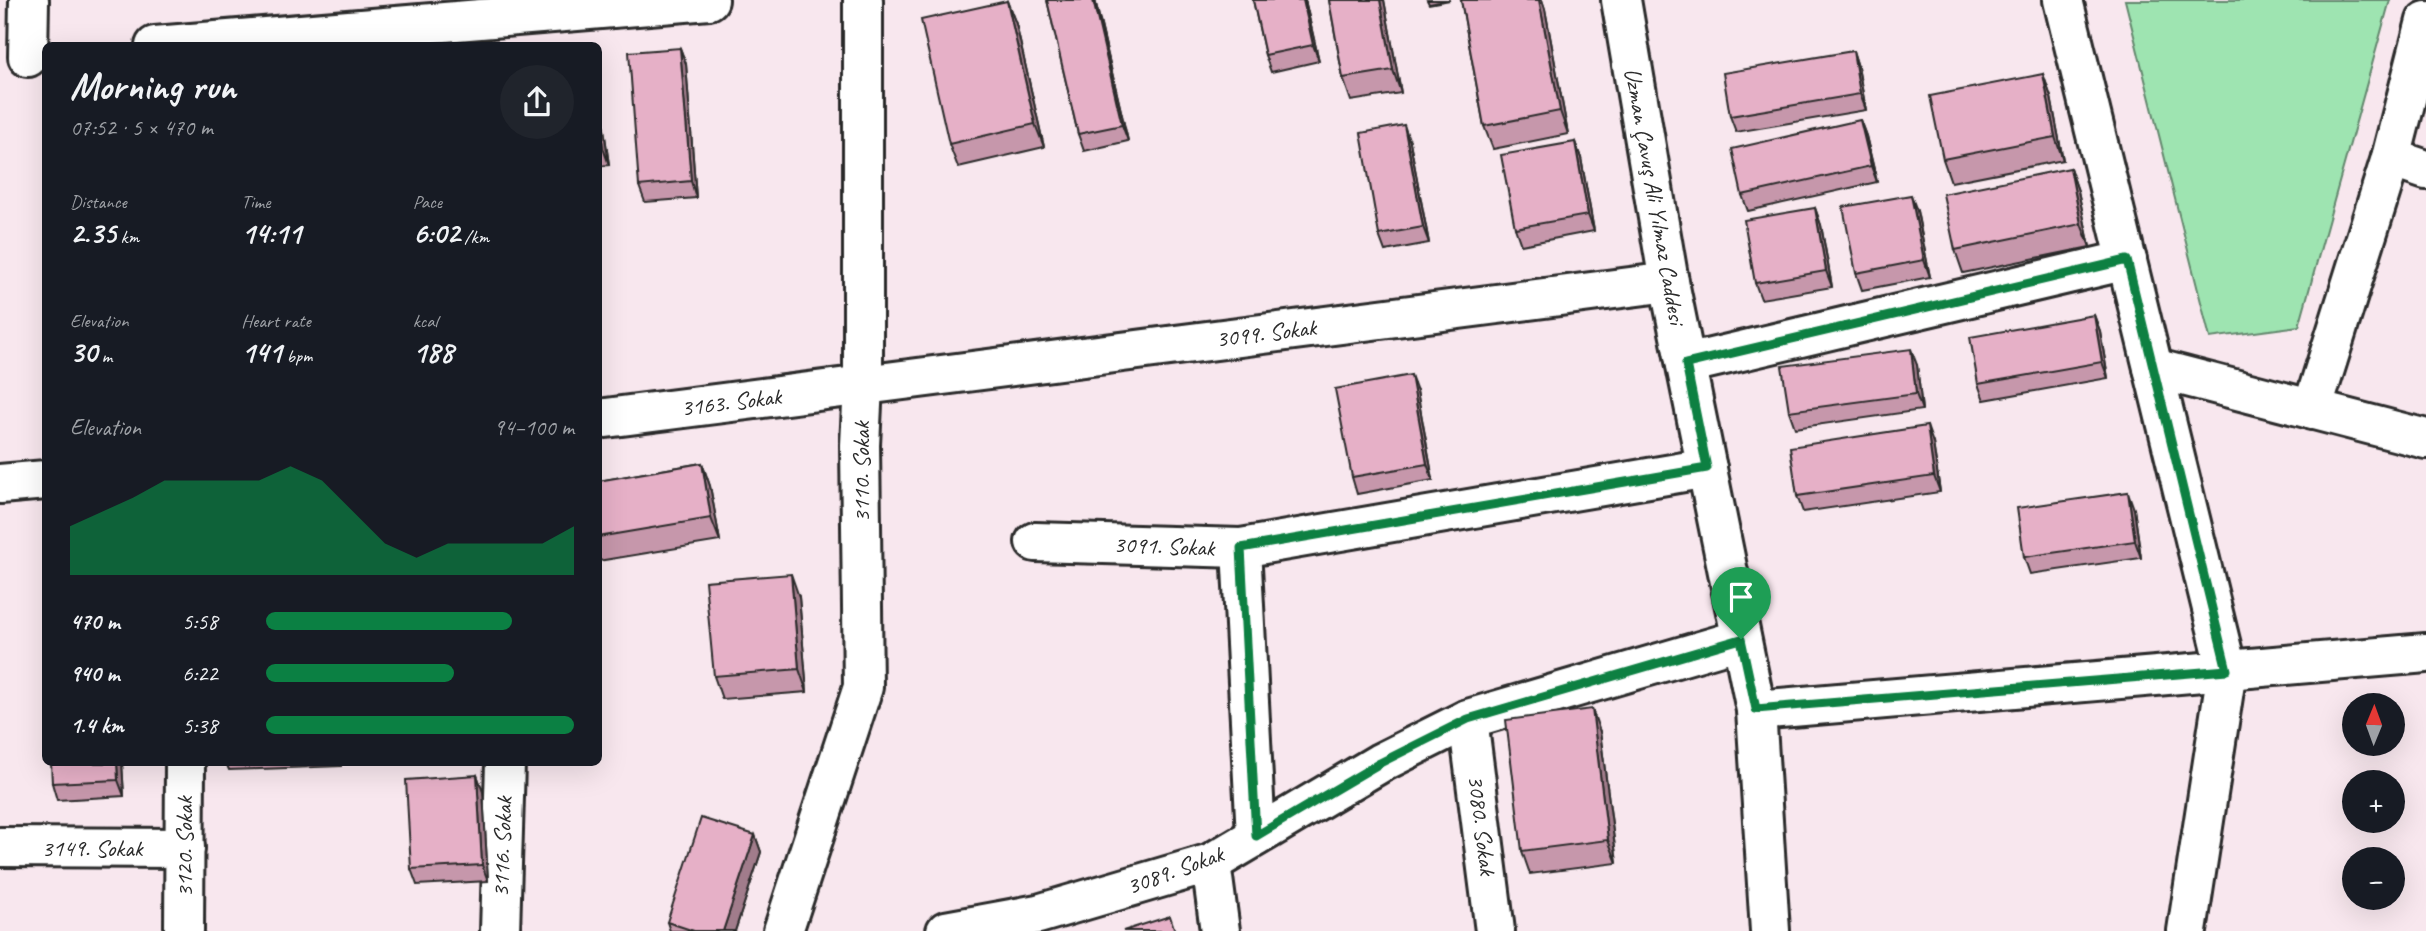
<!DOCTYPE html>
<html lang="en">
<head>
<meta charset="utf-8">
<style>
	:root { --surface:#171b24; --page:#20242c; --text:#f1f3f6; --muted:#9ea1a6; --accent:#0b8043 }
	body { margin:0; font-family:Caveat,sans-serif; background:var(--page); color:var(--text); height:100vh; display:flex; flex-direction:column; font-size:26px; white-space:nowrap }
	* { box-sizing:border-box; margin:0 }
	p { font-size:23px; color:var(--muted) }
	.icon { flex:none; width:38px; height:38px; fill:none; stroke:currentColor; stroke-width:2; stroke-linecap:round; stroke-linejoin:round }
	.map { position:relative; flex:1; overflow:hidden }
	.side { position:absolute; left:42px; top:42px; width:560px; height:724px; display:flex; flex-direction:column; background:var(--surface); border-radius:10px; box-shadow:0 7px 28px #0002 }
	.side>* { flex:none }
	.needle { width:46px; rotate:1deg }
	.fabs { position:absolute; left:2342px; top:693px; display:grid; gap:14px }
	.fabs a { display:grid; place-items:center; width:63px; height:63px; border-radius:50%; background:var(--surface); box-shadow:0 7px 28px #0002; font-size:35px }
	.pin { position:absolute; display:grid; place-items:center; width:60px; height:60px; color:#fff; margin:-72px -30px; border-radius:50% 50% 50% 0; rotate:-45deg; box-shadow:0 0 7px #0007 }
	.pin .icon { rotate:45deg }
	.round { display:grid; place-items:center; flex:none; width:74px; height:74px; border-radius:37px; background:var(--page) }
	.headline { display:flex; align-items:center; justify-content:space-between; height:119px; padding:0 28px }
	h1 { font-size:38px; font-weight:600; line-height:52px }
	.stats { display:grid; grid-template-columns:repeat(3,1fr); gap:10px; height:119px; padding:7px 28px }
	.stats div { display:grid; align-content:center }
	.stats b { font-size:30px; font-weight:600 }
	.stats small { font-size:19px; font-weight:400 }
	.stats p { font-size:19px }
	.chart { height:196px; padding:14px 28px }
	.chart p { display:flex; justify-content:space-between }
	.chart svg { width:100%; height:126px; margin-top:7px; fill:var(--accent); opacity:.7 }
	ul { padding:0 28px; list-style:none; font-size:23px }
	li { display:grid; grid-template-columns:112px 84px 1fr; align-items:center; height:52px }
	li i { height:18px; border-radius:9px; background:var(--accent) }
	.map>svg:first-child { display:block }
	.green { fill:#9ee4b1; stroke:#64886e; stroke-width:2 }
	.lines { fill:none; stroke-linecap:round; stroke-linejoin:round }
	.minor-casing { stroke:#2b2b2b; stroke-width:44 }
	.minor { stroke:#fff; stroke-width:38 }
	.wall { fill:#c697ab; stroke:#2b2b2b; stroke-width:2 }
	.shaded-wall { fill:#a17b8b; stroke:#2b2b2b; stroke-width:2 }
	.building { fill:#e6b0c7; stroke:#2b2b2b; stroke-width:2 }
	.route-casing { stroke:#fff; stroke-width:14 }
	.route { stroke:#0b8043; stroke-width:9 }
	.labels { text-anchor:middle; stroke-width:6; stroke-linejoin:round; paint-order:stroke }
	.street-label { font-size:24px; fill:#2b2b2b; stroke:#fff }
</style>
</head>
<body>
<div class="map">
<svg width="2426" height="931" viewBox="0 0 2426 931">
	<rect width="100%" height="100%" fill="#f8e7ee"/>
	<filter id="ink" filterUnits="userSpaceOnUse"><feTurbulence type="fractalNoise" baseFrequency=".0143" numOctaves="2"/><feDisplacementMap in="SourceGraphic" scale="14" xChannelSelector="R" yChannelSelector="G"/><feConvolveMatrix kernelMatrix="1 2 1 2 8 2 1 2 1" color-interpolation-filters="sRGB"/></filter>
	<g filter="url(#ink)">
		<path class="green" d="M2125 0H2390L2299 326 2210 338Z"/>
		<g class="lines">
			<g class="minor-casing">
				<g id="minor">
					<path d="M1621 0 1669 282 1756 710 1770 931"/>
					<path d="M2063 0 2227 670 2187 931"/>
					<path d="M155 46 709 0"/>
					<path d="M28 57 29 0"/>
					<path d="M2391 158 2426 170"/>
					<path d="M1686 364 2127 260"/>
					<path d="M2153 368 2426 439"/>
					<path d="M2312 410 2391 158 2426 21"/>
					<path d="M598 419 1669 282"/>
					<path d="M0 484 46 480"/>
					<path d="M1035 542 1241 548 1707 468"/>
					<path d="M1241 548 1256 836"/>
					<path d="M1756 710 2426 653"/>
					<path d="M1468 719 1495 931"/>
					<path d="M0 847 185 848"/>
					<path d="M1211 863 1220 931"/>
					<path d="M184 931 185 763"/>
					<path d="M500 931 505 763"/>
					<path d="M783 931 863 687 860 445 863 385V0"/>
					<path d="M946 931 1038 914 1211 863 1380 763 1468 719 1741 639"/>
				</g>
			</g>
			<use href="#minor" class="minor"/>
		</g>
		<g class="wall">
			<path d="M1047 0H1095L1128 141 1084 151 1078 134Z"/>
			<path d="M1253 0H1305L1319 61 1271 72 1265 55Z"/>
			<path d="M1329 0H1384L1401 93 1351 101 1343 78Z"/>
			<path d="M1427 0H1450L1429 4Z"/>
			<path d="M1461 0H1542L1545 9 1568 134 1493 149 1484 126Z"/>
			<path d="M1007 1 1016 24 1044 147 958 167 949 144Z"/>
			<path d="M680 48 686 64 696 198 645 202 639 186Z"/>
			<path d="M1853 51 1858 67 1866 110 1736 132 1730 116Z"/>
			<path d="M2043 74 2051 97 2063 160 1951 182 1943 159Z"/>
			<path d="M598 86 609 165 598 166Z"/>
			<path d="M1860 120 1866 136 1877 182 1748 211 1742 195Z"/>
			<path d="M1410 142 1429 243 1385 251 1379 235Z"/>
			<path d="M1575 142 1581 158 1594 231 1521 245 1515 228Z"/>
			<path d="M2070 168 2078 191 2090 247 1963 273 1955 250Z"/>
			<path d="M1815 208 1821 225 1832 287 1761 299 1755 283Z"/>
			<path d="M1917 211 1930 277 1862 290 1856 273Z"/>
			<path d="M2094 315 2100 331 2108 378 1984 400 1978 384Z"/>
			<path d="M1917 365 1922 410 1795 428 1789 411Z"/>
			<path d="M1417 391 1433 480 1357 494 1352 477Z"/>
			<path d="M1933 443 1940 492 1803 512 1797 496Z"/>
			<path d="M702 463 710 486 720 541 598 561V481Z"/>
			<path d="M2134 509 2141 558 2030 574 2024 557Z"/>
			<path d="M799 597 807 692 722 699 714 676Z"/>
			<path d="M1600 732 1617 863 1530 874 1522 851Z"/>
			<path d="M122 763 124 796 57 800 52 783Z"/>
			<path d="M226 763H341V766L229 770Z"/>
			<path d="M477 775 483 792 488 881 417 885 411 869Z"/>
			<path d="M755 835 761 852 735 931H670L667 922Z"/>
		</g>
		<g class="shaded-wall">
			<path d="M1093 0H1095L1096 4 1128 141 1122 125Z"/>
			<path d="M1303 0H1305L1319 61 1313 45Z"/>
			<path d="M1380 0H1384L1401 93 1393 70Z"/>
			<path d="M1539 0H1542L1545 9 1568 134 1560 111Z"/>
			<path d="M1007 1 1016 24 1044 147 1035 124Z"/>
			<path d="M680 48 686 64 696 198 691 181Z"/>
			<path d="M1853 51 1858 67 1866 110 1860 94Z"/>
			<path d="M2043 74 2051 97 2063 160 2055 137Z"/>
			<path d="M598 86 609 165 603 148 598 112Z"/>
			<path d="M1860 120 1866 136 1877 182 1871 166Z"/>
			<path d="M1404 125 1410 142 1429 243 1423 227Z"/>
			<path d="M1575 142 1581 158 1594 231 1588 215Z"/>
			<path d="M2070 168 2078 191 2090 247 2081 224Z"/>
			<path d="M1911 195 1917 211 1930 277 1924 260Z"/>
			<path d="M1815 208 1821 225 1832 287 1826 271Z"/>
			<path d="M2094 315 2100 331 2108 378 2102 362Z"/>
			<path d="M1911 349 1917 365 1922 410 1916 394Z"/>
			<path d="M1411 375 1417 391 1433 480 1427 464Z"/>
			<path d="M1927 426 1933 443 1940 492 1934 476Z"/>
			<path d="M702 463 710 486 720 541 711 518Z"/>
			<path d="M2128 492 2134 509 2141 558 2135 541Z"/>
			<path d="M791 574 799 597 807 692 799 669Z"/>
			<path d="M1592 709 1600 732 1617 863 1608 840Z"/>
			<path d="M117 763H122L124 796 118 780Z"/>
			<path d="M477 775 483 792 488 881 482 865Z"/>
			<path d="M755 835 761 852 735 931H723Z"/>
		</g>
		<g class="building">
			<path d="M1047 0H1093L1122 125 1078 134Z"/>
			<path d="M1253 0H1303L1313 45 1265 55Z"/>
			<path d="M1329 0H1380L1393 70 1343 78Z"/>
			<path d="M1461 0H1539L1560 111 1484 126Z"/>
			<path d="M1007 1 1035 124 949 144 921 20Z"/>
			<path d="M680 48 691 181 639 186 629 52Z"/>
			<path d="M1853 51 1860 94 1730 116 1723 73Z"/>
			<path d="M2043 74 2055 137 1943 159 1930 96Z"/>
			<path d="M598 112 603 148 598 149Z"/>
			<path d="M1860 120 1871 166 1742 195 1732 149Z"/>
			<path d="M1404 125 1423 227 1379 235 1361 133Z"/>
			<path d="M1575 142 1588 215 1515 228 1501 155Z"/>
			<path d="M2070 168 2081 224 1955 250 1943 194Z"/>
			<path d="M1911 195 1924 260 1856 273 1843 207Z"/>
			<path d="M1815 208 1826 271 1755 283 1744 220Z"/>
			<path d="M2094 315 2102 362 1978 384 1970 337Z"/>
			<path d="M1911 349 1916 394 1789 411 1782 366Z"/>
			<path d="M1411 375 1427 464 1352 477 1335 389Z"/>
			<path d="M1927 426 1934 476 1797 496 1790 447Z"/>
			<path d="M702 463 711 518 598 537V481Z"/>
			<path d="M2128 492 2135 541 2024 557 2017 508Z"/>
			<path d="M791 574 799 669 714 676 705 581Z"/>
			<path d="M1592 709 1608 840 1522 851 1506 720Z"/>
			<path d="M51 763H117L118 780 52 783Z"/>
			<path d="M477 775 482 865 411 869 406 780Z"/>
			<path d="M701 818 755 835 723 931H694L667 922Z"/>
			<path d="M1170 916 1175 931H1123Z"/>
		</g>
	</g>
	<g class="lines" filter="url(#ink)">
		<g class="route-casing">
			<path id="route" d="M2127 260 2227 670 1756 709 1741 639 1468 719 1380 763 1256 836 1241 548 1707 468 1686 364Z"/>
		</g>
		<use href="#route" class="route"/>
	</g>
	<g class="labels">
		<g class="street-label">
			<text transform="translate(1655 196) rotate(80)" y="8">Uzman Çavuş Ali Yılmaz Caddesi</text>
			<text transform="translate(1266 333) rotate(-7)" y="8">3099. Sokak</text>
			<text transform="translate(731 402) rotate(-7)" y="8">3163. Sokak</text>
			<text transform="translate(861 472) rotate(-90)" y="8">3110. Sokak</text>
			<text transform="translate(1164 546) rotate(2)" y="8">3091. Sokak</text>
			<text transform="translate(1482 825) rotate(83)" y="8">3080. Sokak</text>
			<text transform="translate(184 847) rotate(-90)" y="8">3120. Sokak</text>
			<text transform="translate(502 847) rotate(-88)" y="8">3116. Sokak</text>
			<text x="92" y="856">3149. Sokak</text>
			<text transform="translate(1175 870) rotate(-20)" y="8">3089. Sokak</text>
		</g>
	</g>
</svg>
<div class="fabs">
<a><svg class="needle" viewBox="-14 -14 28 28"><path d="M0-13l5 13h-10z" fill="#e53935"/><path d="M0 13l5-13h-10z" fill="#9ea1a6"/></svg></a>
<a>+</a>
<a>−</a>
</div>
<div class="pin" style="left:1741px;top:639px;background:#1e9e55"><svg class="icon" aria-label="arrive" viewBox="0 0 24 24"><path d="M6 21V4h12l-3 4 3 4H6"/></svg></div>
<section class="side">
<div class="headline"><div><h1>Morning run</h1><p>07:52 · 5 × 470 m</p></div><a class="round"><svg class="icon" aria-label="share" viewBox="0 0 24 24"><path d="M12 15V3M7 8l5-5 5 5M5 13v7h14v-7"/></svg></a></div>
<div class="stats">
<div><p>Distance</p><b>2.35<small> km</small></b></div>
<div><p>Time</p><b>14:11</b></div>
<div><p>Pace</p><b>6:02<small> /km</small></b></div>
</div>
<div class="stats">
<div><p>Elevation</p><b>30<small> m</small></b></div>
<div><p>Heart rate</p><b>141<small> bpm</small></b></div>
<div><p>kcal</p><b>188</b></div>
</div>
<div class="chart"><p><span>Elevation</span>94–100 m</p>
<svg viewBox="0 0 160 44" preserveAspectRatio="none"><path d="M0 44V27L10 22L20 17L30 11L40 11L50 11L60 11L70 6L80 11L90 22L100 33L110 38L120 33L130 33L140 33L150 33L160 27V44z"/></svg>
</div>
<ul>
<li><b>470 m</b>5:58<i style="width:80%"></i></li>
<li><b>940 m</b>6:22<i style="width:61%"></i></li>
<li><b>1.4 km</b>5:38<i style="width:100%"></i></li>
</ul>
</section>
</div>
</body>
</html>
